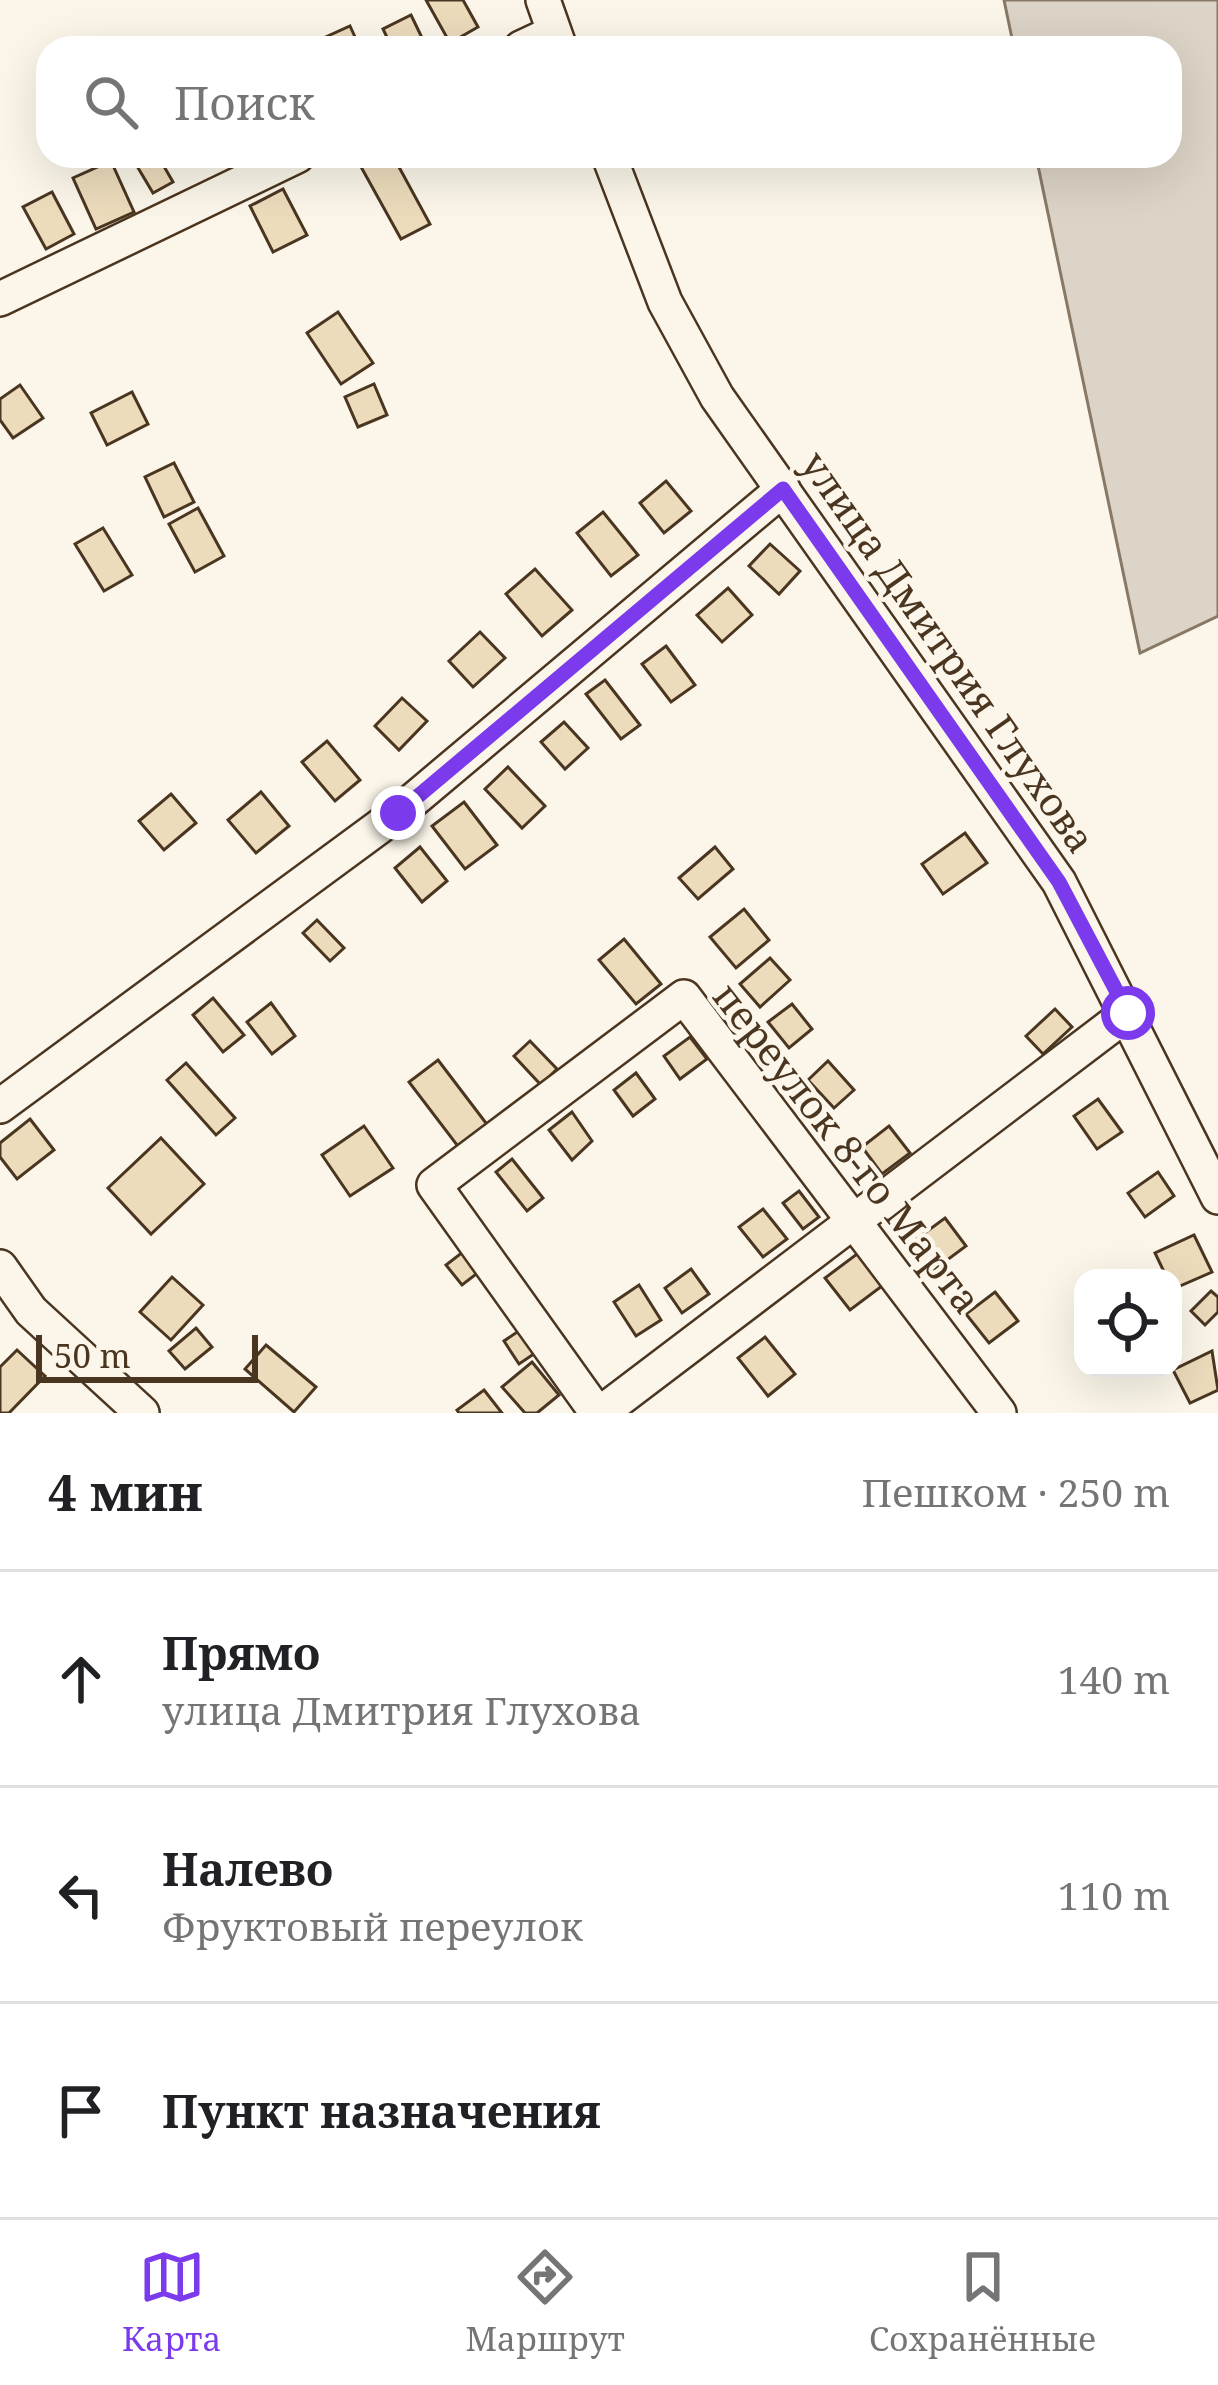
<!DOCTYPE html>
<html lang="ru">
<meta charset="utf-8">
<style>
:root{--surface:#fff;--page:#f2f2f2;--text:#202124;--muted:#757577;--line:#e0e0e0;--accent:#7c3aed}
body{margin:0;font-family:"Noto Serif",serif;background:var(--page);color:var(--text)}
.controls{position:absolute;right:36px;bottom:36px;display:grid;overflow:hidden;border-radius:24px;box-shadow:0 12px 48px #0002}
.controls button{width:108px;height:108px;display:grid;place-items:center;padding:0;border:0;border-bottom:3px solid var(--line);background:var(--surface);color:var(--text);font:60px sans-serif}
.scale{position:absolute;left:36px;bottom:30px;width:222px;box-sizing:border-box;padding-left:12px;border:6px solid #4a3520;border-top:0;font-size:33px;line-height:42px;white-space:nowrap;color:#4a3520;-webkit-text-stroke:9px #fbf6e9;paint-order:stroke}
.stop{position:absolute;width:36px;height:36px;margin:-27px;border:9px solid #7c3aed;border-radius:50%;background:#fff}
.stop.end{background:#7c3aed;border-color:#fff;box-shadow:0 3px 12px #0008}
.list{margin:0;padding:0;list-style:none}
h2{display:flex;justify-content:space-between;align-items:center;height:156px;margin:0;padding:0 48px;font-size:51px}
h2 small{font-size:39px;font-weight:400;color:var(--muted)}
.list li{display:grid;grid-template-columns:78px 1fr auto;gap:36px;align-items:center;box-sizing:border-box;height:216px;padding:0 48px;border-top:3px solid var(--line)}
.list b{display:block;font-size:45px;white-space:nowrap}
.list p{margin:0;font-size:39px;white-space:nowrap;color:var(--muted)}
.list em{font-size:39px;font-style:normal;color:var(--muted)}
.icon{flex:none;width:66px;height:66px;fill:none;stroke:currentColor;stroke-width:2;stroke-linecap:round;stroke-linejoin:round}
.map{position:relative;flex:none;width:1218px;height:1413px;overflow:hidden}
.search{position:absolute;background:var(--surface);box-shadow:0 12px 48px #0002;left:36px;right:36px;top:36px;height:132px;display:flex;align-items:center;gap:30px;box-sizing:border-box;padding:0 42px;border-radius:36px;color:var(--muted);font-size:45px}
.sheet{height:804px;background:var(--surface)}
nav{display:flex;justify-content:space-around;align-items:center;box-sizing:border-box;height:168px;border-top:3px solid var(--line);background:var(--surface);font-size:33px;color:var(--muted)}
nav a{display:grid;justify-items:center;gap:6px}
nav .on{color:var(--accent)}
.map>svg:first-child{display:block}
</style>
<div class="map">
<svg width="1218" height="1413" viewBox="0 0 1218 1413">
<rect width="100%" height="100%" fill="#fbf6e9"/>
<polygon fill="#dcd4c6" stroke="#887966" stroke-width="3" points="1004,0 1218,0 1218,616 1140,653 1036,156 1170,156 1170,48 1014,48"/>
<g fill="#ecdcbc" stroke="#4a3520" stroke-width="3">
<polygon points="426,0 463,0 478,27 450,43"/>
<polygon points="411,15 427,48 392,48 383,29"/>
<polygon points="350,26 360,48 320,48 317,41"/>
<polygon points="131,156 158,156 173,182 153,193"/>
<polygon points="355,156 393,156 430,224 401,239"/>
<polygon points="111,161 134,212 96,229 73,178"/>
<polygon points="283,189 307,235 273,252 250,206"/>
<polygon points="52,192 74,234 46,249 23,207"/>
<polygon points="338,312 373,363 341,384 307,333"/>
<polygon points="374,384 387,415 358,427 345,397"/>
<polygon points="20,385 43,418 13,438 0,420 0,399"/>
<polygon points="132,392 148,424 107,445 91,413"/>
<polygon points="174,463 194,502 164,517 145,477"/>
<polygon points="666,481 691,511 664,533 640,503"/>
<polygon points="198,508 224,556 195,572 169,524"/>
<polygon points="603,512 638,555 611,576 577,533"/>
<polygon points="103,528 132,575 104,591 75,544"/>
<polygon points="770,544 800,571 779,594 749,566"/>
<polygon points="535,569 572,610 542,636 506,594"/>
<polygon points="728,588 752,615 722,642 697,615"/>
<polygon points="480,632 505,658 473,687 449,661"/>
<polygon points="666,646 695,685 671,702 642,664"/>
<polygon points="605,680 640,725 621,739 586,694"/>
<polygon points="402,698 427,721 399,750 375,726"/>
<polygon points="564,722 588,748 565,769 541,742"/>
<polygon points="327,741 360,780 335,801 302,762"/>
<polygon points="508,767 545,806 522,828 485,789"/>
<polygon points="261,792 289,826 256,853 228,820"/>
<polygon points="171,794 196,823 164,850 139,821"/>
<polygon points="464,802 497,845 465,869 432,826"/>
<polygon points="965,833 987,863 943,894 922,864"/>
<polygon points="420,847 447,881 422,902 395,868"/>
<polygon points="715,847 733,869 698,899 679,878"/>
<polygon points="744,909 769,940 736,968 710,937"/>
<polygon points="317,920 344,948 330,961 303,933"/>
<polygon points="624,939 661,984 636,1004 599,960"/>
<polygon points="770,958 790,980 760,1007 740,984"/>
<polygon points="213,998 244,1035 223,1052 193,1015"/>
<polygon points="271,1003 295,1036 272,1054 247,1022"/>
<polygon points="792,1004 812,1029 789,1048 768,1022"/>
<polygon points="1055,1009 1072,1027 1043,1054 1026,1036"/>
<polygon points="690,1037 707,1059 680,1079 664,1056"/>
<polygon points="530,1041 557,1069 541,1085 514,1056"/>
<polygon points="438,1060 489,1127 460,1149 409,1082"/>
<polygon points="828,1061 854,1090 834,1108 808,1080"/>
<polygon points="186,1063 235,1118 216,1135 167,1080"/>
<polygon points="636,1073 655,1099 633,1116 614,1090"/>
<polygon points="1098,1099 1122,1132 1097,1149 1074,1116"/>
<polygon points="572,1112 592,1141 572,1160 549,1130"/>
<polygon points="30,1119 54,1150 17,1179 0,1157 0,1143"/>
<polygon points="364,1126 393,1168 350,1196 322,1155"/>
<polygon points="889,1126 910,1153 882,1174 862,1147"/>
<polygon points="161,1138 204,1184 151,1234 108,1188"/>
<polygon points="512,1159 543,1198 527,1211 496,1172"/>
<polygon points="1158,1172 1174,1196 1145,1217 1128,1193"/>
<polygon points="799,1191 819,1217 803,1229 783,1203"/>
<polygon points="763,1209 787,1239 763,1257 739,1227"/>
<polygon points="945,1218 966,1246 927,1275 907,1246"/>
<polygon points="1194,1235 1212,1272 1173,1289 1173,1278 1167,1278 1155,1253"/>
<polygon points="468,1248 484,1268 462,1285 446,1265"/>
<polygon points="865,1248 890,1280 850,1310 825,1278"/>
<polygon points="691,1269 709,1294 682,1313 665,1288"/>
<polygon points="172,1277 203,1305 171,1340 140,1312"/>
<polygon points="639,1285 661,1320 636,1336 614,1302"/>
<polygon points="1211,1291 1218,1297 1218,1312 1205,1325 1191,1311"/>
<polygon points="995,1292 1018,1321 989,1343 966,1314"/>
<polygon points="529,1324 544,1347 519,1364 504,1341"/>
<polygon points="196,1328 212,1347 185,1369 169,1351"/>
<polygon points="765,1337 795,1374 768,1396 738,1358"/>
<polygon points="266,1345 316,1387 294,1412 245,1369"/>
<polygon points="17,1350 45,1376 9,1413 0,1413 0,1367"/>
<polygon points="1212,1351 1218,1390 1190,1403 1173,1370"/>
<polygon points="532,1362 559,1395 537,1413 525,1413 502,1387"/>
<polygon points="484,1390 502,1413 459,1413 457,1410"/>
</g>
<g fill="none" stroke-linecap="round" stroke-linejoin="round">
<defs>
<g id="minor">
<polyline points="543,0 560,48"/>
<polyline points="521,48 553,33"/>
<polyline points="609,156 665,302 717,397 1059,882 1218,1197"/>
<polyline points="0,299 297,156"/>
<polyline points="0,1106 398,813 783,489"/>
<polyline points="0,1267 31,1311 142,1413"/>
<polyline points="597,1413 434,1185 684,997 999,1413"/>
<polyline points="601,1413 1128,1013"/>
</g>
</defs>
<use href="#minor" stroke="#4a3520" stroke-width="38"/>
<use href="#minor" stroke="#fbf6e9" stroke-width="33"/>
</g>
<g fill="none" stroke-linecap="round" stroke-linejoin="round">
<polyline stroke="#7c3aed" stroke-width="15" points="398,813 783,489 1059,882 1128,1013"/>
</g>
<g text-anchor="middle" stroke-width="9" stroke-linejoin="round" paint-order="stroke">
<g font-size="39" fill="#4a3520" stroke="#fbf6e9">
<text transform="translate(948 652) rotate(55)" y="14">улица Дмитрия Глухова</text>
<text transform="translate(847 1148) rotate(52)" y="14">переулок 8-го Марта</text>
</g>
</g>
</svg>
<div class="controls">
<button><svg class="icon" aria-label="locate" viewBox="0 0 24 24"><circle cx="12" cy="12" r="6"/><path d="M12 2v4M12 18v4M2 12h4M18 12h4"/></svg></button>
</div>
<div class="scale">50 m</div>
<div class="stop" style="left:1128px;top:1013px"></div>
<div class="stop end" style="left:398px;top:813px"></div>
<div class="search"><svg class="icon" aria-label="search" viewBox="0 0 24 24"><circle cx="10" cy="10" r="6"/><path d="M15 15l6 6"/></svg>Поиск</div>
</div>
<section class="sheet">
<h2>4 мин<small>Пешком · 250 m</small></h2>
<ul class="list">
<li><svg class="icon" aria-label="ahead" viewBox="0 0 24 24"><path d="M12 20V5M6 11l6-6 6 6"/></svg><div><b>Прямо</b><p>улица Дмитрия Глухова</p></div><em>140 m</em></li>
<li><svg class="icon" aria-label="left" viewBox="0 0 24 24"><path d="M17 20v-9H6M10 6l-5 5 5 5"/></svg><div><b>Налево</b><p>Фруктовый переулок</p></div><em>110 m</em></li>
<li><svg class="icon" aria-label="arrive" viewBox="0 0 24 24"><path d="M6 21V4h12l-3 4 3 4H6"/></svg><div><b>Пункт назначения</b></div></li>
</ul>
</section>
<nav>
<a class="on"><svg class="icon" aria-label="map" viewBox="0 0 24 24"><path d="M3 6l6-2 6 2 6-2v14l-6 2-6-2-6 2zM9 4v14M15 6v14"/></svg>Карта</a>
<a><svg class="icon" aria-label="directions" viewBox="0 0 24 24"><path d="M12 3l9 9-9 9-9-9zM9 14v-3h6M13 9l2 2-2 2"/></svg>Маршрут</a>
<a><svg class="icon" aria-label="saved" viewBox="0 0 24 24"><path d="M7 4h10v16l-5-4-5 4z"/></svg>Сохранённые</a>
</nav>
